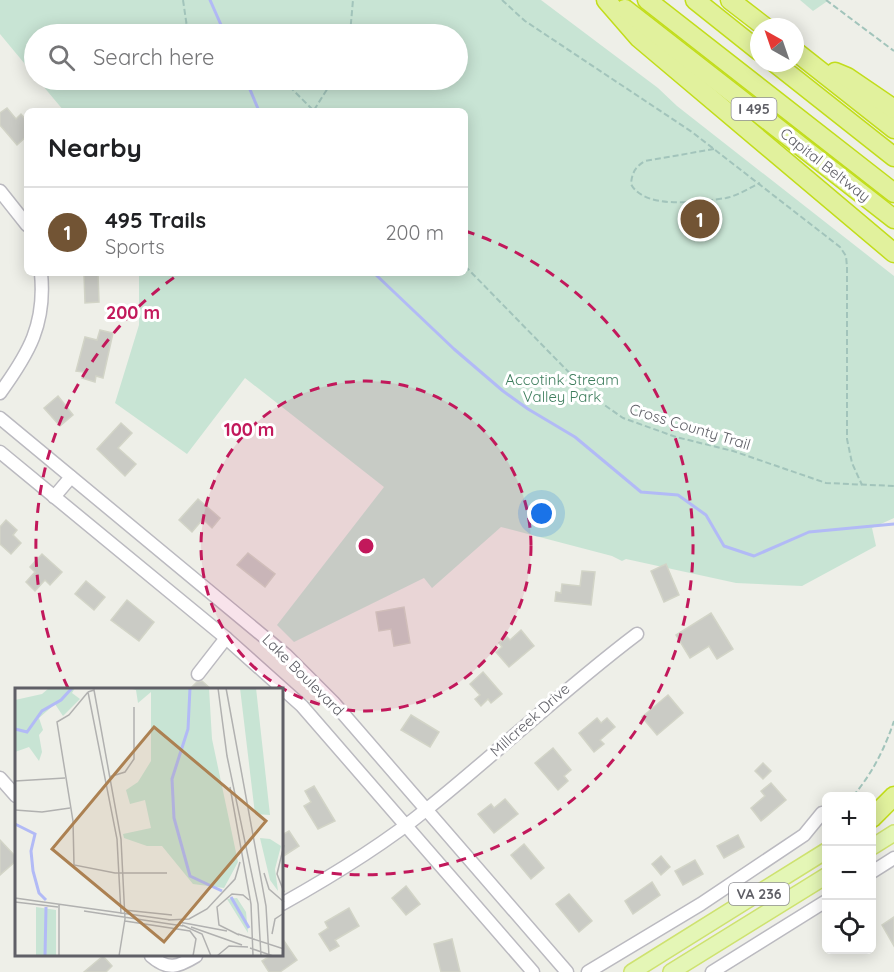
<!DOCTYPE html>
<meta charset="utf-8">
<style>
:root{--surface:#fff;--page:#f2f2f2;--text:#202124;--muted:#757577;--line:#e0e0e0;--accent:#725434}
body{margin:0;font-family:Quicksand,sans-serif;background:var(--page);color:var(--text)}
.controls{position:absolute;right:18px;bottom:18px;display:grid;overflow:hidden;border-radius:9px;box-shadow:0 3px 15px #0003}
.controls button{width:54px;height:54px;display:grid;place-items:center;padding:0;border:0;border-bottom:2px solid var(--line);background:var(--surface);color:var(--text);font:30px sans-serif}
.compass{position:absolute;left:750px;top:18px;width:54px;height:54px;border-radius:50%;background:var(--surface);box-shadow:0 3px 15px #0003;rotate:320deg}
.you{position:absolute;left:542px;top:514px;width:21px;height:21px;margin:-15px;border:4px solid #fff;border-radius:50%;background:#1a73e8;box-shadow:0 0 0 9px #1a73e833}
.badge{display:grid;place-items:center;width:39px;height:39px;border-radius:50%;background:var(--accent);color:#fff;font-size:20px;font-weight:700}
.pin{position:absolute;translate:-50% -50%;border:3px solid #fff;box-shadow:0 2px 6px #0006}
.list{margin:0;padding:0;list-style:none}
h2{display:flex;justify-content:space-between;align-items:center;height:78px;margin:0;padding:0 24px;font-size:26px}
h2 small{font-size:20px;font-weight:400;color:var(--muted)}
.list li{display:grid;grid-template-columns:39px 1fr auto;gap:18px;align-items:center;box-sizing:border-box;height:90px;padding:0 24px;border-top:2px solid var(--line)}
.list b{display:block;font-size:22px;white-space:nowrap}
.list p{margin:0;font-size:20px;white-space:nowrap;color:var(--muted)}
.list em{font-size:20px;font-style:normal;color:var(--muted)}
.icon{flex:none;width:33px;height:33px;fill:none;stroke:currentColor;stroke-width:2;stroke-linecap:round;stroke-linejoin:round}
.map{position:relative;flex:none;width:894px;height:972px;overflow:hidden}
.search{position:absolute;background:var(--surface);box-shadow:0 3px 15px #0003;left:24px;top:24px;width:444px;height:66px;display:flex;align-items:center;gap:15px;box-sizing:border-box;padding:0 21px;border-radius:33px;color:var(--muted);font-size:22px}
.panel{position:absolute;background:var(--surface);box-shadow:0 3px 15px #0003;left:24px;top:108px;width:444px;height:168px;border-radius:9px}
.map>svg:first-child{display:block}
</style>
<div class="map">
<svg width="894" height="972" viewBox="0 0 894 972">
<rect width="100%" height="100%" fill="#eeefe8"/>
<g fill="#c8e4d4">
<polygon points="0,0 541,0 658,88 677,106 894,276 894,518 872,528 876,546 802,586 736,583 626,559 622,561 612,556 501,527 432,588 424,578 294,642 277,625 384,487 245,378 187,454 115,403 139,325 139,273 465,273 465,111 64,111 38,80 458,80 458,34 34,34 34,75 0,34"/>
<polygon points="800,0 829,0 813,11"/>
</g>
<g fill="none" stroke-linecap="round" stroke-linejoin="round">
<g stroke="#b2baf6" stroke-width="3">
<polyline points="210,0 225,34"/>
<polyline points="246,80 259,111"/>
<polyline points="374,273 454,349 503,391 528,409 575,437 641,492 678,495 706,515 724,546 754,556 809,532 894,524"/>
</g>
</g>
<g fill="#cacbc5" stroke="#d2d4c7" stroke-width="1.5">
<polygon points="7,108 16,119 21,114 27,121 27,136 17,145 0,125 0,113"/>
<polygon points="98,273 99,302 85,303 84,274"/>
<polygon points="100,330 113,333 103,378 96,376 95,382 82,378 84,372 76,371 85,337 97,340"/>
<polygon points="58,396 73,415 60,426 44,408"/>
<polygon points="121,423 132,433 118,448 136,464 125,476 97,449"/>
<polygon points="198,499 220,518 212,528 203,519 192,532 179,520"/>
<polygon points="6,520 17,530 13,535 21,543 11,554 0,544 0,527"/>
<polygon points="248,553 275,574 265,587 237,565"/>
<polygon points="42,554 62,572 50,585 45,580 35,591 26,582 35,572 30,567"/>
<polygon points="666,564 679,595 664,602 651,571"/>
<polygon points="582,571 595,572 591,605 555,601 556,592 561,593 562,584 580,586"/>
<polygon points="86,581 105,597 94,610 75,594"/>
<polygon points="127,600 154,622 139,641 111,620"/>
<polygon points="404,607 410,643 394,646 391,629 379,631 376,612"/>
<polygon points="711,613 733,649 717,659 709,646 690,658 676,635"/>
<polygon points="521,630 534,646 509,667 496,652 502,647 499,643 507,637 510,640"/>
<polygon points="483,672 502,694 491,703 488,699 481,706 475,699 480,695 470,684"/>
<polygon points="202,681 212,690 189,690 197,682"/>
<polygon points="668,695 683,713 657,735 642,717"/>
<polygon points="411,715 439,732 430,747 401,730"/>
<polygon points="597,718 601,723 607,718 615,727 600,740 604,744 594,752 579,733"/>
<polygon points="553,748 571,770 564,776 568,781 558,790 535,763"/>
<polygon points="763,763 771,771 763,779 755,771"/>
<polygon points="771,783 786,800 761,821 751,808 765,796 761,791"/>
<polygon points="314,786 335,821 318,829 304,806 311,802 305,791"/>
<polygon points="505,799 518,814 494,833 478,814 491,804 494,808"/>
<polygon points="289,831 299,846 282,857 282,835"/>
<polygon points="738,835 744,847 724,858 717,846"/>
<polygon points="0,840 16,857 16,861 0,875"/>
<polygon points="524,844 544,868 531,879 511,855"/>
<polygon points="661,856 670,867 661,875 652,864"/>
<polygon points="695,860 703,874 683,885 675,871"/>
<polygon points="652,882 660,895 633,914 625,901"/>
<polygon points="406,886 420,904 406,915 392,898"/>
<polygon points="569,894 592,921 579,932 556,904"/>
<polygon points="349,908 359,926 335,940 339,946 330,951 319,934 328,928 325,922"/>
<polygon points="894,917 894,946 882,925"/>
<polygon points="282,938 297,960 280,972 269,972 262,961 270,956 282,956"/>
<polygon points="452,939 460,972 441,972 434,944"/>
<polygon points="103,956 112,966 106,972 84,972"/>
</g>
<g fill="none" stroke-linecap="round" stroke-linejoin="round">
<defs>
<g id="minor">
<polyline points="0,191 27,225"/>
<path d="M0,393c29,-40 46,-69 41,-120"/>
<polyline points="0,418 286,655 333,702 567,972"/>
<polyline points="0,452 226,638 302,706 533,972"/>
<polyline points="54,497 71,477"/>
<polyline points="198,674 226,638"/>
<polyline points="0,778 16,796"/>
<polyline points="872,872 894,858"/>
<path d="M282,904c50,-28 101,-59 145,-95 71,-57 137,-120 210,-175"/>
<path d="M151,956c17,15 27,11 45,0"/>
<polyline points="588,972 701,904 804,835 822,813"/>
<polyline points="712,972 826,901"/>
</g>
<g id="major">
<polyline points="872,847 894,833"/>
<polyline points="632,972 826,851"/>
<polyline points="671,972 826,876"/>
</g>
<g id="highway">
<polyline points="606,0 639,38 894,253"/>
<polyline points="647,0 894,193"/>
<polyline points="695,0 759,51"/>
<polyline points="730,0 765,27"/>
<polyline points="625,9 894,219"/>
<polyline points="795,51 894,129"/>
<polyline points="775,63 894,157"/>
<polyline points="835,72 847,77 894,109"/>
<polyline points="872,818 894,796"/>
</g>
</defs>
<use href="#minor" stroke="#bbbac0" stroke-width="15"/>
<use href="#major" stroke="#cee26f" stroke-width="18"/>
<use href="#highway" stroke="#c2dd1b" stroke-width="21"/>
<g stroke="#a2c4bb" stroke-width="2" stroke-dasharray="6 3" stroke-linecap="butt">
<polyline points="183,0 188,34"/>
<polyline points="502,0 525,21 692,132 840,247 846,256 847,267 847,439 852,463 862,485"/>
<polyline points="826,0 894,51"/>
<polyline points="350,34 353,0"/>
<polyline points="283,80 314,111"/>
<polyline points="314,110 333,80"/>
<path d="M714,149l-69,12c-10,6 -13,12 -14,23 13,26 69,18 95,14 11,-2 23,-10 34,-15"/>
<polyline points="465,266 593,397 623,418 676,437 733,451 826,483 894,486"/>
<path d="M853,796c19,-22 32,-48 41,-75"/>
</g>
<use href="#minor" stroke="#fff" stroke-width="12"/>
<use href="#major" stroke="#e4f6b6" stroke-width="15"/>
<use href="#highway" stroke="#e1f19d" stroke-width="18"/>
</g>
<circle cx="366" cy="546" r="165" fill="#c2185b" fill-opacity=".12"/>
<g fill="none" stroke="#c2185b" stroke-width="3" stroke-dasharray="10 8">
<circle cx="366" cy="546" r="165"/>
<path d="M68 688A330 330 0 0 1 179 274M465 231A330 330 0 0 1 283 865"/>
</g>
<g text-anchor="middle" stroke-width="6" stroke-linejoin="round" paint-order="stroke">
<g fill="#fff" stroke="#8f8f94" stroke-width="1.5">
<rect x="731.5" y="98" width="45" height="22" rx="4.5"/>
<rect x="729" y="883" width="60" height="22" rx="4.5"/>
</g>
<g font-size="14" font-weight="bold" fill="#5f5f66">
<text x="754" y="114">I 495</text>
<text x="759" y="899">VA 236</text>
</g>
<g font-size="15" fill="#5f5f66" stroke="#fff">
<text transform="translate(825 165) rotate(38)" y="5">Capital Beltway</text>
<text transform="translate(690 427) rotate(17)" y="5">Cross County Trail</text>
<text transform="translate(303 675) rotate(45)" y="5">Lake Boulevard</text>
<text transform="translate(530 720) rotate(-42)" y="5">Millcreek Drive</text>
</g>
<g font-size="15" fill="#3f7e5e" stroke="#fff">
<text x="562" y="385">Accotink Stream<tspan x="562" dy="17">Valley Park</tspan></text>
</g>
</g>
<g transform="translate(15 688)">
<rect width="268" height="268" fill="#eeefe8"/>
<path d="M34,0h26l-3,5 8,6 -17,17 -8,-12 -16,14 4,12 -4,5 3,17 -3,9 -10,-14 -14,5v-52l27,-6zM114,0h80l3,51 26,123 -14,26 -31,-4 -31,-38h-15l-23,-8 -1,-4 28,-6 -6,-28 -15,4 -4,-14 12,-8 13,-21v-69l-13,11 -2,-13zM225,0h16l14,127 -15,-1zM245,150l10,1 11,7 -6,23 3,22 -8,-11zM222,210l9,14 2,21 -21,-34zM21,219l20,3v46h-20z" fill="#c8e4d4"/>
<path fill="none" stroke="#b2baf6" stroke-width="3" d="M175,0l-2,41 -16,50 2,39 16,58 32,15M0,41l12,3 15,-21 19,-11 11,-12M0,136l20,10 -4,17 2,20 6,22 7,7M216,209l18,31M30,268l1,-49"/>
<path fill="none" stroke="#b1b1b0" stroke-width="1.5" d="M203,0l9,68 31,148 3,52M211,0l40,218 3,50M73,4l-19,23 -12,7 16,99 1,44 41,8h52M73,4l6,-2 27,149 4,80 -6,37M73,4l29,147 4,75M94,89l16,-5 9,-13v-52M0,93l50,-3M215,99l21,117 2,52M0,122l27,2 28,-4M269,157l-7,29 7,18M249,185l5,16 15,13M0,210l156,22M0,214l43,5M44,217v51M109,222l48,5M69,223l99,15M153,232l21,-1 18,-10 28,-30 5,-17M110,233l65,10 6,8 -3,17M164,234l48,9M167,237l20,9 9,22M176,239l51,18M223,246l46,15M257,246l3,-15 9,-6M224,247l-20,-10 -2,-18 15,-13 11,1 6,5M235,260l23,8M202,268l12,-10 19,1"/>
<path fill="#ac8152" fill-opacity="0.15" stroke="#ac8152" stroke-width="3" d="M139,39l112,94 -102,121 -112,-93z"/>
<rect width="268" height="268" fill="none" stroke="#5f5f66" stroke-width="3"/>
</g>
<circle cx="366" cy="546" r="9" fill="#c2185b" stroke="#fff" stroke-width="3"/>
<g font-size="18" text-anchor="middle" font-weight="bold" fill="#c2185b" stroke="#fff" stroke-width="6" stroke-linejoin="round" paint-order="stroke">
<text x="133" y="319">200 m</text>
<text x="249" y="436">100 m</text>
</g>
</svg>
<div class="controls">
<button>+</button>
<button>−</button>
<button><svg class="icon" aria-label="locate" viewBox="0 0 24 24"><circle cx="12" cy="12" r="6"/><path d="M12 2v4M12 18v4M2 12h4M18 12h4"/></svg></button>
</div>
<svg class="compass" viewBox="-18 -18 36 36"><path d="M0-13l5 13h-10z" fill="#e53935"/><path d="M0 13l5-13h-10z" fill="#757577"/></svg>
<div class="you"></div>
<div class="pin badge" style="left:700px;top:219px">1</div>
<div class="search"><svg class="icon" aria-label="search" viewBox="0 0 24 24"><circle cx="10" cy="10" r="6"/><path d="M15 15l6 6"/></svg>Search here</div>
<section class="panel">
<h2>Nearby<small></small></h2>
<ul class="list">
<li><span class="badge">1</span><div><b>495 Trails</b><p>Sports</p></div><em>200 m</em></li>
</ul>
</section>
</div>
